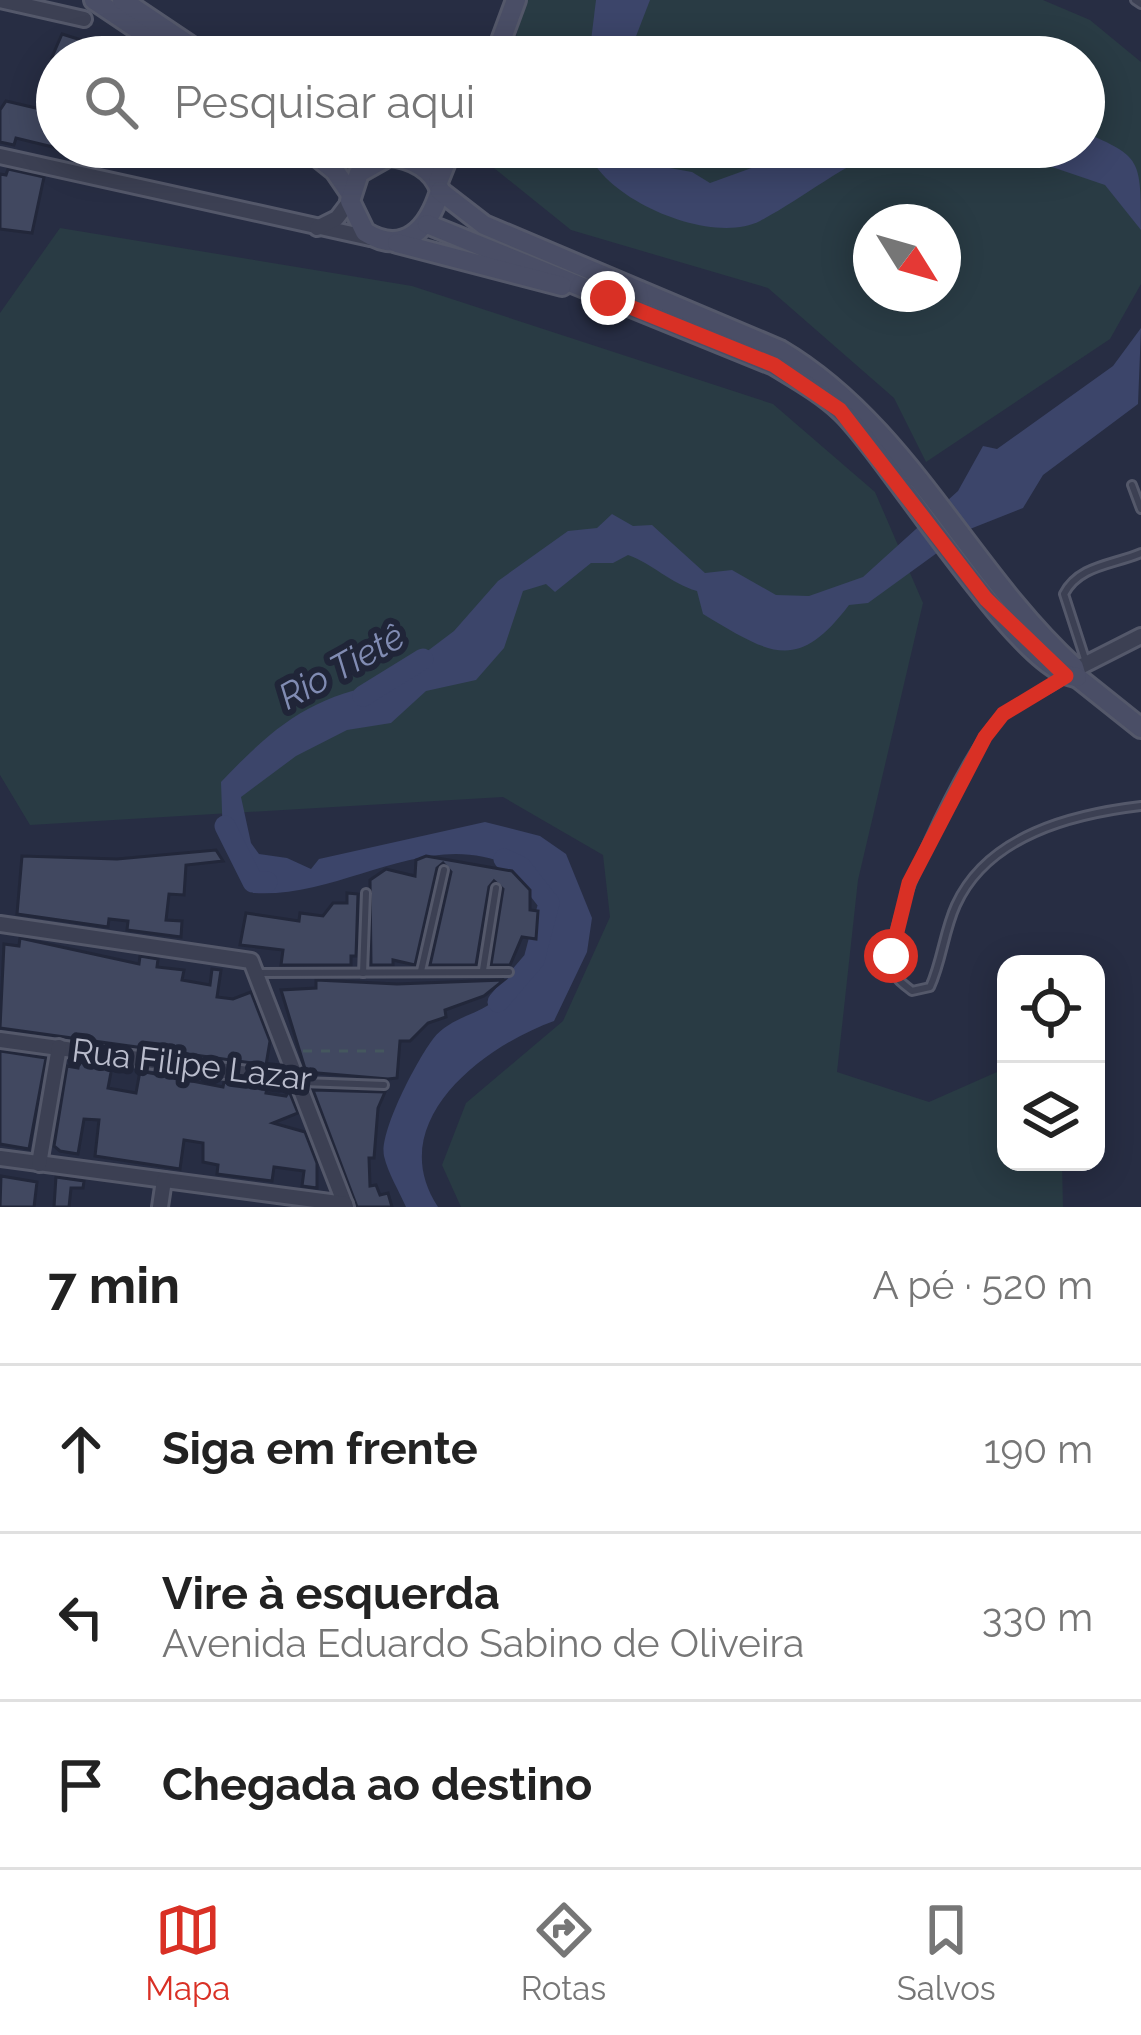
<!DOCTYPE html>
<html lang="pt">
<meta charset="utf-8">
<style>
:root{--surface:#fff;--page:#f2f2f2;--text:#222;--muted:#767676;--line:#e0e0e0;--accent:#d93025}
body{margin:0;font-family:Raleway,sans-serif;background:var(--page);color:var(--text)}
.controls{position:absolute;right:36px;bottom:36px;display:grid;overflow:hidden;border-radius:24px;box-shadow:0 6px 30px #0003}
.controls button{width:108px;height:108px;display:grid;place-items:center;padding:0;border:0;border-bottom:3px solid var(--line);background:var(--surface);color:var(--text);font:60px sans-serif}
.compass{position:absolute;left:853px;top:204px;width:108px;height:108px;border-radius:50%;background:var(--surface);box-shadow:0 6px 30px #0003;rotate:127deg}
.stop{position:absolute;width:36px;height:36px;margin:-27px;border:9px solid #d93025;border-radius:50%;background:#fff}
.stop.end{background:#d93025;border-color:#fff;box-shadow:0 3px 12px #0008}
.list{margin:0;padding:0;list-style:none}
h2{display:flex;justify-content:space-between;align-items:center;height:156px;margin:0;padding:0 48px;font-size:51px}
h2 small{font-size:39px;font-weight:400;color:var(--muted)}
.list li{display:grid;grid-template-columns:78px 1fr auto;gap:36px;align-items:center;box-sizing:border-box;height:168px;padding:0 48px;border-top:3px solid var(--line)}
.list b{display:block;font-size:45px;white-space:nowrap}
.list p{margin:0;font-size:39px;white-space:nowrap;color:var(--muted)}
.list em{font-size:39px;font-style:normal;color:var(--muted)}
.icon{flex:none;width:66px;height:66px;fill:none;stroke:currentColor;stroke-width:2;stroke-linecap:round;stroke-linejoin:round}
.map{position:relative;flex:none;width:1141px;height:1207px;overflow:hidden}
.search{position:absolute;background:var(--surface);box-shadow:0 6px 30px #0003;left:36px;right:36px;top:36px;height:132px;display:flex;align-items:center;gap:30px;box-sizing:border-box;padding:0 42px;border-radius:66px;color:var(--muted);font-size:45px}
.sheet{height:660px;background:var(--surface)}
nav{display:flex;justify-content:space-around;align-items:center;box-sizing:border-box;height:168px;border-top:3px solid var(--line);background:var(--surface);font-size:33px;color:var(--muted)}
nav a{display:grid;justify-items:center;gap:6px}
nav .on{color:var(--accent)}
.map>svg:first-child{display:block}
</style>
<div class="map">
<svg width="1141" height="1207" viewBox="0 0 1141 1207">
<rect width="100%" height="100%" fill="#272d43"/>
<g fill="#293b44" fill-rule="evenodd">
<path d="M525,0h518l47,20 51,42v222l-31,55 -184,123 -32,-64 -126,-110 -197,-58 -87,-70 4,-13h596v-90h-573zM871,222h72v72h-72z"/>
<polygon points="60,228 412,286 773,404 875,492 923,603 858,880 837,1072 929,1102 1006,1068 1006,1162 1062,1162 1063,1207 461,1207 442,1165 466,1103 563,1021 610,917 603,855 503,797 30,825 0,775 0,313"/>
</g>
<g fill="#3c456a">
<polygon points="596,0 650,0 628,57 589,57"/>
<path d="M1084,132c57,25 57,26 57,98l-36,-45 -112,-38h91z"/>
<path d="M586,147h65l13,20 28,5 18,11 100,-36h79c-47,18 -84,50 -129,74 -49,25 -159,-22 -174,-74z"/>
<path d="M1141,328l-3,76 -95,71 -20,33 -53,21 -102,74 -19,2c-52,69 -79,49 -146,9l-6,-23c-27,-8 -44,-27 -69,-36l-15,8h-22l-36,29 -9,-8 -23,7 -19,57 -28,32 -50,11 -35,32 -44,7 -51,26 -55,41 10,46 8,11 28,4 24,11 8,-10 166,-37 55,14 26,18 26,64 -5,34 -33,69c-70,25 -172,101 -116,186h-32c-7,-16 -18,-34 -22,-51 -5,-24 33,-96 49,-117 16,-21 42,-23 61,-38 48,-37 91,-100 17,-135 -85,-40 -168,33 -258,27l-17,-44 -13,-9 -2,-58c56,-59 94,-89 176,-100l8,-14 49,-37 44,-50 70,-50 29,-3 15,-14 21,12 19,-1 53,48 27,-3 44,25 33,1 54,-19 95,-86 25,-45 14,3 116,-83z"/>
</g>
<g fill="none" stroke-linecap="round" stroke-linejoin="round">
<g stroke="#3c456a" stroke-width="21">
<polyline points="363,696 423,659"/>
<polyline points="225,826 253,882 267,882"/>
<polyline points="498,1002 534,960 549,903 521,867 504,859"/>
</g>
</g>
<g fill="#414860" stroke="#22273a" stroke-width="3">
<polygon points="62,34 94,44 91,56 52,57"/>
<polygon points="6,101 57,113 57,148 16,138 14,145 0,142 0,110"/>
<polygon points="8,169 44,177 32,233 0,229 0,174 6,175"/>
<polygon points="216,850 223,861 186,865 184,895 169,894 166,920 182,921 181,937 127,930 128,921 109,919 108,927 17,914 22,856 117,859"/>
<polygon points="426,856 512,871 530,890 530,910 538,911 536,939 522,937 510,965 491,965 503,889 494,881 489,887 476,965 430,965 451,872 443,863 437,868 415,965 393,960 393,965 371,965 370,880 386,869 415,876 416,860"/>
<polygon points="347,893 358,894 356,956 351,956 351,965 281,965 283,950 240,945 246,913 299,921 300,913 323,916 333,903 347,903"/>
<polygon points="20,938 139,964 140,956 158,959 157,967 184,970 182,980 210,985 212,969 221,970 217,997 233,999 251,992 270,1041 266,1065 0,1028 4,944 19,946"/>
<polygon points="316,980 397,984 504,980 484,996 445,1010 446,1017 428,1023 410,1041 400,1041 397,1078 388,1079 306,1072 281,990 316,988"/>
<polygon points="0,1051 46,1058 29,1149 0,1144"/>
<polygon points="79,1062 112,1067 108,1088 136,1093 140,1071 223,1087 224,1082 267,1088 266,1093 286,1096 289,1091 298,1113 273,1123 305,1132 317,1163 317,1188 302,1186 304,1171 274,1167 272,1181 217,1174 218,1165 203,1162 203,1143 184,1140 180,1169 95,1156 99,1120 84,1119 78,1154 60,1151 54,1146 67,1066 78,1068"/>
<polygon points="313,1090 385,1092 378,1108 374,1158 369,1158 370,1186 376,1185 380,1195 388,1193 392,1207 357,1207"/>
<polygon points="1,1176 37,1182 34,1207 0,1207"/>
<polygon points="56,1177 84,1181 83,1188 71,1188 69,1207 54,1207"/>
</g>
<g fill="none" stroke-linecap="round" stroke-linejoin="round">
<defs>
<g id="lane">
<polyline points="1135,0 1141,4"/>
<polyline points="1132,485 1141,509"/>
<path d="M1086,662l-22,-68c15,-29 49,-29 77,-41"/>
<path d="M1064,678c-19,16 -45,21 -63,38 -32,30 -122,213 -108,254 3,10 12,15 19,21l18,-4c12,-26 14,-56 26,-82 32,-70 117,-91 185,-99"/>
<polyline points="483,970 496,888"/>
<polyline points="421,971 444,870"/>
<polyline points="260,973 509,972"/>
<polyline points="363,973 366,893"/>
<polyline points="303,1082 384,1085"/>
</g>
<g id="street">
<polyline points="0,0 84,19"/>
<polyline points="0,156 370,238"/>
<polyline points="317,228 337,218 350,201"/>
<polyline points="1070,672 1141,636"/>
<polyline points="0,924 251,961 346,1207"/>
<polyline points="0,1040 299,1081"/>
<polyline points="0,1158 345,1204"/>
<polyline points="39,1164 59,1047"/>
<polyline points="160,1207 164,1180"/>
</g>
<g id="secondary">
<polyline points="94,0 179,57"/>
<polyline points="122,0 207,57"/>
<polyline points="495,57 516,0"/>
<polyline points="305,147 335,171 350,193"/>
<polyline points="335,147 377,159"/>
<path d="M389,156c22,2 45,13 51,35 -11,36 -35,66 -75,41l-15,-31 9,-28z"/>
<polyline points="438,182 452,147"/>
<path d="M440,191l44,34 296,125c127,75 187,219 294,317l3,10 64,51"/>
<path d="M427,224l347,141c23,14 48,28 68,47 49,48 179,262 235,265"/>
<polyline points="397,243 562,286"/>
</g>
</defs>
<use href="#lane" stroke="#54586a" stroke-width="12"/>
<use href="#street" stroke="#54586a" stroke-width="20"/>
<use href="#secondary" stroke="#54586a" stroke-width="24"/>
<polyline stroke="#45575e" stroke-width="3" stroke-dasharray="9 9" stroke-linecap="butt" points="303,1051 384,1051"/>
<use href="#lane" stroke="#3c4053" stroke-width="6"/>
<use href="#street" stroke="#3c4053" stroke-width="14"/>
<use href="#secondary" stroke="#4a4e66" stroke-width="18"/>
</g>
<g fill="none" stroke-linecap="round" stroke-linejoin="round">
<polyline stroke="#d93025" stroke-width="15" points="608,298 774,365 840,410 986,599 1066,676 1003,714 985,737 909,883 891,956"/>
</g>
<g text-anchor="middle" stroke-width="12" stroke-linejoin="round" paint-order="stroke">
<g font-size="33" fill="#b9bccc" stroke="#202538">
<text transform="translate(192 1064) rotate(7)" y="12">Rua Filipe Lazar</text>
</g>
<g font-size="36" font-style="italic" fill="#818cb3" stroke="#202538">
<text transform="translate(341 666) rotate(-29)" y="13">Rio Tietê</text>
</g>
</g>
</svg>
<div class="controls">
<button><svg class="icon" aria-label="locate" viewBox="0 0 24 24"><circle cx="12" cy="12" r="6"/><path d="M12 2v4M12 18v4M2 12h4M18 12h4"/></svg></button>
<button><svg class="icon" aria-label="layers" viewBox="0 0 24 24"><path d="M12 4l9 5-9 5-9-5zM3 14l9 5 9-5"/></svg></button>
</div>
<svg class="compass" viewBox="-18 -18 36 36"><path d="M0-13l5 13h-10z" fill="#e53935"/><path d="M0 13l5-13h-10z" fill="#767676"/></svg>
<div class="stop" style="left:891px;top:956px"></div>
<div class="stop end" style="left:608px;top:298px"></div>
<div class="search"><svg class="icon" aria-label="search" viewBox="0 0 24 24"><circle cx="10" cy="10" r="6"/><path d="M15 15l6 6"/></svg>Pesquisar aqui</div>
</div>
<section class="sheet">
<h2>7 min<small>A pé · 520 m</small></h2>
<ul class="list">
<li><svg class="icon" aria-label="ahead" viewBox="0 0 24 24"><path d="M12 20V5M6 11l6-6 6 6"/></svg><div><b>Siga em frente</b></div><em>190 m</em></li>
<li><svg class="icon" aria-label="left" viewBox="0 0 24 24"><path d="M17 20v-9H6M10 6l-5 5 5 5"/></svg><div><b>Vire à esquerda</b><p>Avenida Eduardo Sabino de Oliveira</p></div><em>330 m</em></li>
<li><svg class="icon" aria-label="arrive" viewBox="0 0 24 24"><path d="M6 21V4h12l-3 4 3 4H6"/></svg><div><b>Chegada ao destino</b></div></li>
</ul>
</section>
<nav>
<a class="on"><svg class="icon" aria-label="map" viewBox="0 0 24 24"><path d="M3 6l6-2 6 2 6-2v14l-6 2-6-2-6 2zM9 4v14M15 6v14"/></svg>Mapa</a>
<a><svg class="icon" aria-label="directions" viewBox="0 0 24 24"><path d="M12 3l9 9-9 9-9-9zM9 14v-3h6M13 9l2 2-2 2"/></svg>Rotas</a>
<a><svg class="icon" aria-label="saved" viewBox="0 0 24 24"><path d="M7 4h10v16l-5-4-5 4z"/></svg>Salvos</a>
</nav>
